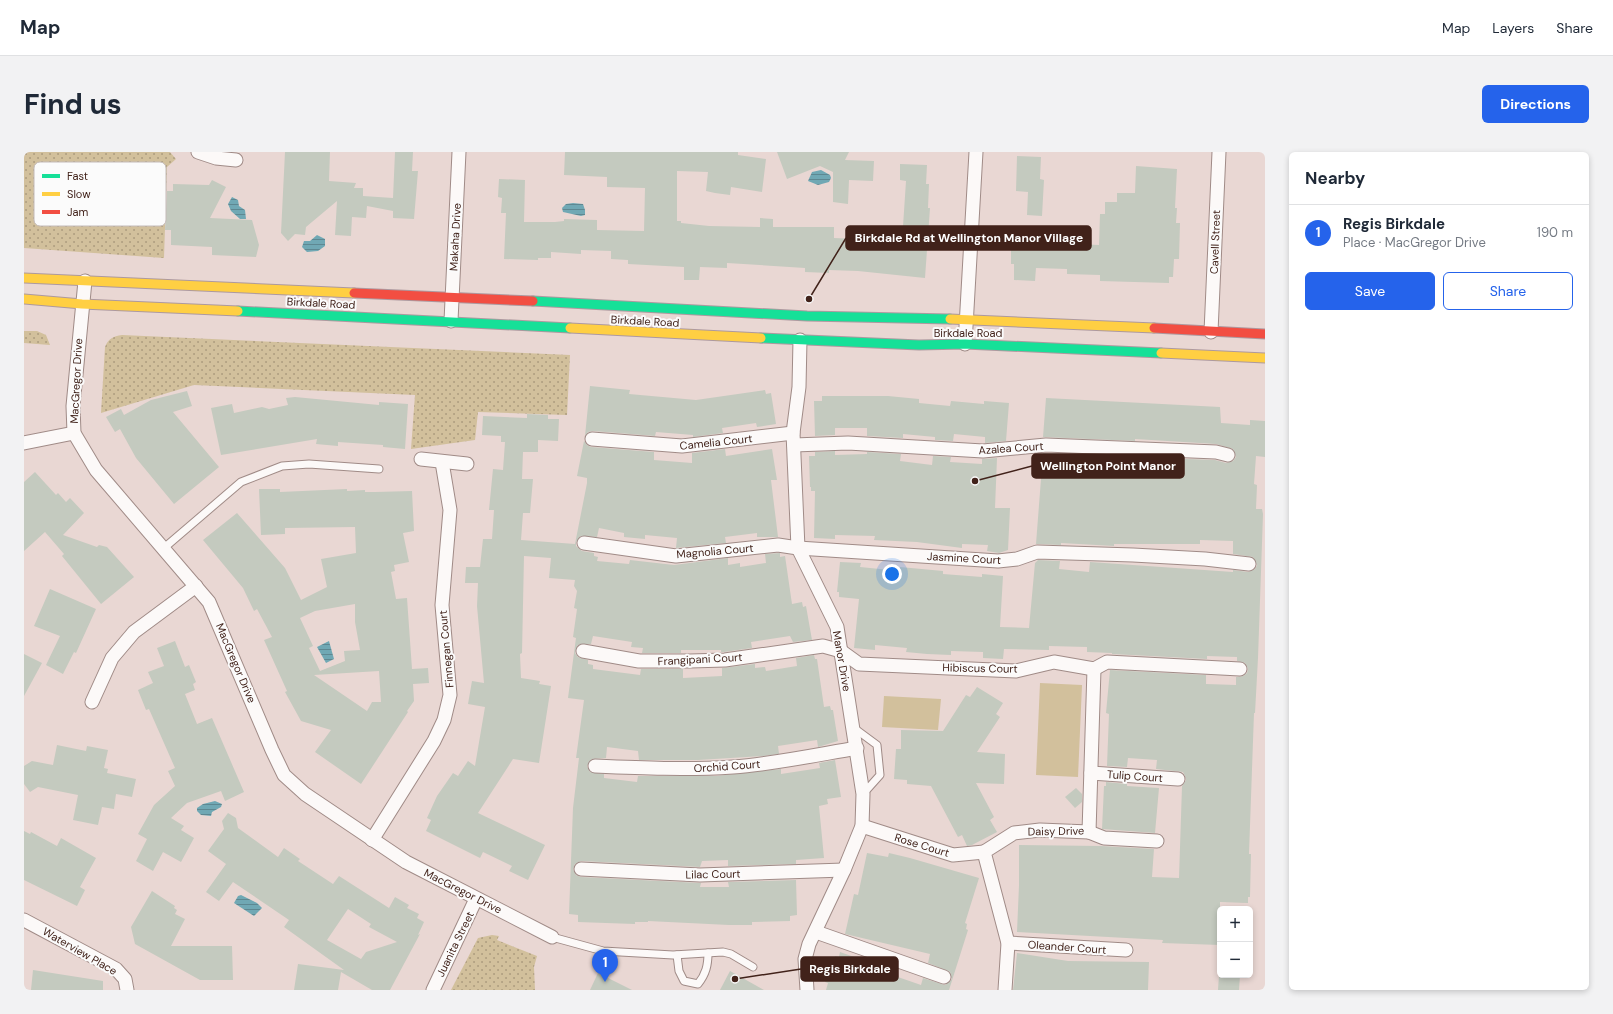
<!DOCTYPE html>
<meta charset="utf-8">
<style>
:root{--surface:#fff;--page:#f2f2f3;--text:#1f2937;--muted:#747a83;--line:#e0e1e3;--accent:#2563eb}
body{margin:0;font-family:"DM Sans",sans-serif;background:var(--page);color:var(--text)}
.controls{position:absolute;right:12px;bottom:12px;display:grid;overflow:hidden;border-radius:6px;box-shadow:0 2px 6px #0003}
.controls button{width:36px;height:36px;display:grid;place-items:center;padding:0;border:0;border-bottom:1px solid var(--line);background:var(--surface);color:var(--text);font:20px sans-serif}
.you{position:absolute;left:868px;top:422px;width:14px;height:14px;margin:-10px;border:3px solid #fff;border-radius:50%;background:#1a73e8;box-shadow:0 0 0 6px #1a73e833}
.badge{display:grid;place-items:center;width:26px;height:26px;border-radius:50%;background:var(--accent);color:#fff;font-size:13px;font-weight:700}
.pin{position:absolute;translate:-50% -33px;filter:drop-shadow(0 1px 2px #0008)}
.pin::after{content:'';position:absolute;top:21px;width:14px;height:12px;background:inherit;clip-path:polygon(0 0,100% 0,50% 100%)}
.list{margin:0;padding:0;list-style:none}
h2{display:flex;justify-content:space-between;align-items:center;height:52px;margin:0;padding:0 16px;font-size:17px}
h2 small{font-size:13px;font-weight:400;color:var(--muted)}
.list li{display:grid;grid-template-columns:26px 1fr auto;gap:12px;align-items:center;box-sizing:border-box;height:56px;padding:0 16px;border-top:1px solid var(--line)}
.list b{display:block;font-size:15px;white-space:nowrap}
.list p{margin:0;font-size:13px;white-space:nowrap;color:var(--muted)}
.list em{font-size:13px;font-style:normal;color:var(--muted)}
.actions{display:flex;gap:8px;padding:12px 16px}
.actions a{flex:1;padding:9px 0;border:1px solid var(--accent);border-radius:6px;text-align:center;font-size:14px;color:var(--accent)}
.actions .main{background:var(--accent);color:#fff}
.map{position:relative;flex:none;width:1241px;height:838px;overflow:hidden;border-radius:6px}
header{display:flex;align-items:center;gap:24px;box-sizing:border-box;height:56px;padding:0 20px;background:var(--surface);border-bottom:1px solid var(--line)}
header strong{font-size:19px}
nav{display:flex;gap:22px;margin-inline-start:auto;font-size:14px}
.intro{display:flex;align-items:center;justify-content:space-between;box-sizing:border-box;height:96px;padding:0 24px}
h1{margin:0;font-size:28px}
.button{padding:10px 18px;border-radius:6px;background:var(--accent);color:#fff;font-size:14px;font-weight:700}
main{display:flex;gap:24px;padding:0 24px}
aside{flex:1;background:var(--surface);border-radius:6px;box-shadow:0 2px 6px #0003}
.map>svg:first-child{display:block}
</style>
<header>
<strong>Map</strong>
<nav><a>Map</a><a>Layers</a><a>Share</a></nav>
</header>
<div class="intro"><h1>Find us</h1><a class="button">Directions</a></div>
<main>
<div class="map">
<svg width="1241" height="838" viewBox="0 0 1241 838">
<defs>
<pattern id="park-dots" width="8" height="8" patternUnits="userSpaceOnUse"><rect width="8" height="8" fill="#d2c09c"/><path d="M2 2h.1M6 6h.1" fill="none" stroke="#ac9c7e" stroke-width="1.8" stroke-linecap="round"/></pattern>
<pattern id="water-rules" width="6" height="5" patternUnits="userSpaceOnUse"><rect width="6" height="5" fill="#70a8b4"/><path d="M0 2.5h6" fill="none" stroke="#5e8892"/></pattern>
</defs>
<rect width="100%" height="100%" fill="#e9d7d3"/>
<g fill="#d2c09c">
<polygon points="1016,531 1058,533 1054,625 1012,623"/>
<polygon points="860,544 917,547 914,578 858,575"/>
</g>
<g fill="url(#park-dots)">
<polygon points="0,0 146,0 152,7 143,15 140,106 0,96"/>
<polygon points="0,179 13,179 22,183 26,193 0,191"/>
<path d="M98,183l448,20 -3,60 -89,-3 -3,28 -64,9 4,-54 -221,-10 -93,28 4,-66c3,-8 8,-11 17,-12z"/>
<polygon points="468,783 475,784 473,788 513,804 510,815 511,838 427,838 454,786"/>
</g>
<g fill="url(#water-rules)">
<polygon points="797,18 806,23 807,26 805,30 794,33 784,29 788,20"/>
<polygon points="208,45 214,48 215,54 221,58 222,67 216,67 207,59 204,52"/>
<polygon points="549,51 559,52 561,58 561,63 557,64 539,60 538,56 542,52"/>
<polygon points="293,83 301,87 301,94 294,99 283,100 278,95 280,89 286,89"/>
<polygon points="305,489 310,507 302,511 293,495"/>
<polygon points="191,649 198,652 197,655 188,660 187,664 177,663 173,659 173,656 179,652"/>
<polygon points="217,743 233,751 238,756 230,764 210,751 214,744"/>
</g>
<g fill="#c4cabf" fill-rule="evenodd">
<polygon points="261,0 306,0 305,29 332,31 330,36 339,36 339,44 369,46 371,0 389,0 388,19 394,19 390,67 369,66 369,59 343,54 342,66 328,65 327,84 311,83 313,49 282,75 281,83 271,82 264,89 257,81"/>
<polygon points="541,0 714,0 714,3 742,7 738,40 707,35 706,43 691,41 682,39 684,20 653,19 653,69 657,69 657,71 685,74 736,75 736,66 749,67 749,75 810,75 810,86 878,89 882,29 876,28 876,12 903,13 902,32 905,32 904,56 906,56 901,126 834,119 805,118 805,121 781,120 781,116 703,111 703,116 676,115 675,128 660,128 660,115 604,112 604,108 587,107 587,99 557,98 557,102 527,100 527,106 514,106 514,108 480,107 482,61 477,61 478,46 474,45 475,27 501,28 500,70 531,70 540,69 540,67 573,68 573,78 620,79 621,36 583,35 583,25 540,23"/>
<polygon points="753,0 825,0 821,8 850,9 849,29 825,28 824,52 809,50 809,20 796,14 763,27"/>
<polygon points="993,4 1017,5 1016,27 1020,28 1018,64 1003,63 1004,40 992,39"/>
<polygon points="1112,14 1153,17 1151,56 1153,56 1152,71 1156,71 1155,107 1150,107 1149,125 1145,125 1145,131 1076,129 1076,123 1043,122 1043,117 1012,116 1011,129 990,128 990,112 987,112 987,96 994,96 995,74 1010,75 1009,90 1075,93 1076,62 1081,62 1081,50 1093,50 1093,41 1111,41"/>
<polygon points="188,28 202,35 186,66 228,68 235,93 232,105 188,103 188,95 147,93 147,78 141,78 143,39 149,39 149,32 185,33"/>
<polygon points="566,234 606,238 605,242 672,248 741,238 742,242 747,241 752,272 733,275 732,271 698,276 699,281 669,285 669,283 632,280 631,284 569,279 564,280 561,284"/>
<polygon points="163,239 168,254 149,260 195,315 150,352 112,306 96,277 91,280 82,265 97,257 100,263 127,248"/>
<polygon points="798,244 864,244 895,247 895,251 926,254 927,249 960,252 960,249 985,251 982,289 961,291 961,285 930,282 929,289 911,288 911,285 879,282 879,286 843,284 843,276 811,276 811,283 791,284 790,249 798,249"/>
<polygon points="271,245 355,253 355,250 384,252 381,297 359,295 359,293 314,290 314,294 292,292 293,287 197,303 187,256 208,252 210,261 238,255 245,257 264,253 262,246"/>
<polygon points="1022,246 1196,255 1197,271 1226,273 1226,268 1241,269 1241,305 1232,304 1230,332 1233,333 1232,357 1238,357 1239,362 1234,506 1231,561 1230,561 1225,702 1227,702 1226,745 1224,745 1224,751 1196,750 1196,793 1138,791 1139,788 993,780 995,733 995,693 1077,694 1130,697 1128,725 1155,726 1158,634 1162,628 1161,624 1159,620 1132,617 1133,608 1104,606 1103,615 1083,614 1085,562 1082,561 1086,518 1182,523 1182,532 1212,533 1212,525 1219,524 1223,521 1224,517 1221,511 1213,509 1213,505 1183,504 1183,507 1088,502 1088,501 1063,500 1063,495 1025,494 1025,498 980,497 979,507 959,506 959,500 927,499 927,503 903,502 882,500 883,496 851,493 851,498 830,496 835,447 815,445 815,440 813,440 816,410 837,411 836,415 876,419 876,415 919,419 919,422 958,425 958,422 979,424 976,475 1005,476 1011,411 1014,408 1036,409 1035,417 1065,420 1066,410 1209,420 1209,418 1224,420 1231,417 1233,413 1229,405 1209,402 1209,389 1176,388 1176,392 1090,392 1090,394 1037,391 1037,393 1012,392 1019,301 1110,305 1110,313 1136,315 1136,306 1191,308 1202,311 1209,309 1212,305 1209,297 1192,292 1111,287 1111,289 1019,285"/>
<polygon points="503,262 524,263 524,267 535,267 534,289 514,288 514,300 499,300 498,327 509,327 506,361 499,361 497,388 551,392 563,331 563,326 553,324 560,289 563,293 567,295 630,300 630,308 668,311 668,301 701,297 702,304 748,297 753,328 747,328 754,385 733,385 733,381 701,385 702,391 652,396 653,386 621,383 621,387 600,385 600,381 575,376 573,385 557,384 552,390 552,394 558,399 570,401 570,404 574,405 573,409 605,412 606,408 650,413 704,406 704,413 716,411 716,415 742,411 741,402 756,401 756,405 761,404 768,452 778,450 779,455 782,454 788,488 769,490 766,484 727,490 728,496 700,500 697,500 697,498 657,498 657,501 618,501 619,496 607,495 608,490 569,484 567,492 556,492 553,494 551,501 554,505 564,508 564,512 569,513 569,517 616,523 617,517 659,517 659,526 698,524 698,516 731,512 731,516 741,515 742,519 773,514 772,506 790,503 791,507 793,507 800,555 806,554 807,558 809,558 814,589 794,595 793,588 754,594 755,602 739,604 674,608 615,608 614,599 583,595 582,606 568,607 563,614 566,620 580,622 580,626 613,630 614,624 692,624 757,617 757,622 796,616 795,611 811,608 817,645 803,647 804,652 795,654 800,706 772,708 772,712 704,714 704,708 678,709 676,715 557,709 551,712 549,717 552,723 557,725 677,731 676,735 705,735 704,730 772,728 773,763 766,764 766,769 728,770 728,773 705,773 624,769 624,770 611,770 611,772 582,771 554,770 554,763 545,762 549,656 555,606 552,606 560,548 544,546 552,486 549,485 553,457 550,456 553,439 550,434 551,428 525,426 527,406 500,404 498,501 496,502 497,526 516,529 515,532 527,534 515,611 489,607 454,661 521,693 504,728 485,719 488,714 459,700 456,706 402,679 407,668 403,666 413,644 429,621 434,624 444,609 451,614 461,555 444,552 448,529 460,531 453,454 454,431 441,431 442,415 456,415 459,387 468,387 470,358 465,358 469,317 479,318 481,290 477,290 477,284 458,283 459,264 503,266"/>
<polygon points="811,299 811,303 843,302 843,300 877,302 876,309 908,313 909,304 927,305 926,310 958,312 958,307 973,306 971,356 986,356 984,398 975,401 963,399 964,393 938,392 938,396 893,390 850,388 851,384 811,383 811,387 790,386 791,339 787,339 787,335 786,335 785,304 791,304 791,300"/>
<polygon points="11,320 32,343 34,341 42,350 46,346 60,361 39,383 73,395 75,393 83,395 110,425 77,452 38,404 40,402 21,380 0,399 0,330"/>
<path d="M235,337h21v3l67,-3v2l18,-1v2h10l37,-1 2,40 -11,2 6,29 -15,3 1,6 -4,1 5,27 11,-1 5,71 16,-1 1,15 -16,1 1,17 -7,10 1,1 -47,72 -46,-32 16,-22 -30,-9 -16,-29 2,-1 -23,-51 8,-3 -15,-28 -3,2 -11,-23 -40,-48 34,-27 48,55 16,32 26,-13 -6,-28 35,-6 -1,-26 -70,1v6l-24,1zM331,452v18l5,28 -16,1 1,10 -25,10 -11,-23 4,-2 -13,-28 15,-7zM355,519l2,31h-9l-5,9 -53,-36z"/>
<polygon points="26,437 72,457 52,501 50,500 39,522 22,513 36,484 10,474"/>
<polygon points="151,489 161,515 165,513 172,530 169,532 171,538 161,542 173,572 188,566 220,640 201,649 197,639 163,651 147,666 160,674 157,678 170,686 157,710 139,700 129,719 112,709 123,687 114,682 130,653 151,634 144,619 151,616 125,557 122,558 114,538 129,531 124,520 140,514 133,496"/>
<polygon points="0,502 18,511 0,544"/>
<polygon points="953,535 979,551 972,562 976,565 953,600 981,602 980,632 952,631 970,665 966,668 973,680 948,693 943,694 938,683 934,685 907,634 883,632 883,628 870,627 872,597 877,597 877,578 919,579 942,543 946,545"/>
<polygon points="33,593 62,599 63,594 84,598 80,616 84,617 83,621 112,627 108,645 92,642 90,657 78,655 74,673 49,668 54,643 14,635 6,640 0,632 0,614 8,609 29,613"/>
<polygon points="1082,630 1103,632 1103,634 1135,636 1131,681 1078,677 1080,634 1082,634"/>
<polygon points="1052,636 1058,642 1058,650 1051,656 1041,645"/>
<path d="M204,661l8,5 2,10 40,29 6,-9 16,11 -2,2 35,23 6,-8 50,32 6,-11 14,8 -2,3 12,6 -2,4 7,4 -6,13 2,-1 -30,56h-18l-31,-18 -3,18h-44l4,-26 46,6 -60,-43 5,-7 -56,-38 -14,19 -13,-9 20,-28 -18,-13 16,-22 -2,-8zM324,757l23,15 -2,3 28,15 -31,10 -5,7 -34,-19z"/>
<polygon points="0,679 6,682 7,680 33,694 37,686 72,706 56,735 61,738 53,754 0,728"/>
<polygon points="843,701 864,705 865,701 886,706 955,726 941,771 943,772 942,777 944,778 925,838 802,838 804,831 801,830 811,804 815,805 816,800 873,820 871,824 897,833 899,826 921,833 928,827 926,820 904,811 906,802 821,782 830,742 834,743"/>
<polygon points="128,739 151,754 150,756 153,758 151,762 161,767 147,794 208,794 209,828 176,828 111,792 107,775"/>
<polygon points="993,801 1044,809 1125,810 1124,838 989,838"/>
<polygon points="9,818 79,829 79,838 7,838"/>
<polygon points="706,819 740,838 696,838"/>
<polygon points="574,821 608,838 566,838"/>
<polygon points="1195,823 1216,823 1215,838 1194,838"/>
</g>
<g fill="none" stroke-linecap="round" stroke-linejoin="round">
<defs>
<g id="lane">
<polyline points="140,396 217,330 258,314 285,312 355,317"/>
<polyline points="830,576 853,593 856,623 839,642"/>
<polyline points="528,785 579,799 649,803 699,800 707,802 729,815"/>
<path d="M653,803l2,16 5,10 14,3c8,-10 10,-19 10,-31"/>
</g>
<g id="street">
<polyline points="174,0 192,6 212,8"/>
<polyline points="61,129 49,254 50,281 72,318 185,450 248,598 260,623 281,642 382,710 528,785"/>
<polyline points="427,169 435,0"/>
<polyline points="1187,180 1195,0"/>
<polyline points="776,188 775,235 769,281 774,396 813,475 839,642 838,674 820,718 785,792 781,807 783,838"/>
<polyline points="941,192 952,0"/>
<polyline points="568,287 658,294 769,281"/>
<polyline points="0,291 50,281"/>
<polyline points="770,293 824,291 959,299 1022,293 1192,300 1204,303"/>
<polyline points="397,307 443,312"/>
<polyline points="560,391 652,404 754,393 774,396 974,409 993,407 1013,400 1109,403 1181,407 1225,412"/>
<polyline points="559,499 615,509 666,509 701,508 799,494 817,499 835,512 992,519 1030,510 1070,517 1083,510 1216,517"/>
<polyline points="68,550 88,506 110,480 172,434"/>
<path d="M571,614c46,2 92,4 138,1 41,-3 83,-12 124,-19"/>
<polyline points="1067,621 1154,627"/>
<polyline points="838,674 929,703 960,700"/>
<polyline points="1065,680 1080,686 1133,689"/>
<polyline points="348,688 410,589 420,568 426,543 418,453 426,358 418,310"/>
<polyline points="557,717 676,723 820,718"/>
<polyline points="0,768 92,817 101,827 103,838"/>
<polyline points="792,780 920,825"/>
<polyline points="984,791 1102,798"/>
<polyline points="409,838 452,747"/>
<polyline points="981,838 984,791 960,700 990,681 1016,678 1065,680 1070,517"/>
</g>
<g id="fast">
<polyline points="509,149 783,164 926,167"/>
<polyline points="214,159 546,176"/>
<polyline points="737,186 895,193 941,192 1137,201"/>
</g>
<g id="slow">
<polyline points="0,126 330,141"/>
<polyline points="0,147 58,152 214,159"/>
<polyline points="926,167 1130,176"/>
<polyline points="546,176 737,186"/>
<polyline points="1137,201 1241,206"/>
</g>
<g id="jam">
<polyline points="330,141 509,149"/>
<polyline points="1130,176 1241,182"/>
</g>
</defs>
<use href="#lane" stroke="#a08b87" stroke-width="9"/>
<use href="#street" stroke="#a08b87" stroke-width="15"/>
<use href="#fast" stroke="#ad999f" stroke-width="11"/>
<use href="#slow" stroke="#ad999f" stroke-width="11"/>
<use href="#jam" stroke="#ad999f" stroke-width="11"/>
<use href="#lane" stroke="#fcf9f8" stroke-width="7"/>
<use href="#street" stroke="#fcf9f8" stroke-width="13"/>
<use href="#fast" stroke="#16e098" stroke-width="9"/>
<use href="#slow" stroke="#ffcf43" stroke-width="9"/>
<use href="#jam" stroke="#f24e42" stroke-width="9"/>
</g>
<g text-anchor="middle" stroke-width="4" stroke-linejoin="round" paint-order="stroke">
<g font-size="11" fill="#41221a" stroke="#fbfbfb">
<text transform="translate(431 85) rotate(-87)" y="4">Makaha Drive</text>
<text transform="translate(1191 90) rotate(-88)" y="4">Cavell Street</text>
<text transform="translate(297 151) rotate(3)" y="4">Birkdale Road</text>
<text transform="translate(621 169) rotate(3)" y="4">Birkdale Road</text>
<text x="944" y="185">Birkdale Road</text>
<text transform="translate(52 229) rotate(-87)" y="4">MacGregor Drive</text>
<text transform="translate(692 290) rotate(-6)" y="4">Camelia Court</text>
<text transform="translate(987 296) rotate(-4)" y="4">Azalea Court</text>
<text transform="translate(691 399) rotate(-5)" y="4">Magnolia Court</text>
<text transform="translate(940 406) rotate(3)" y="4">Jasmine Court</text>
<text transform="translate(422 497) rotate(-95)" y="4">Finnegan Court</text>
<text transform="translate(676 507) rotate(-3)" y="4">Frangipani Court</text>
<text transform="translate(818 509) rotate(80)" y="4">Manor Drive</text>
<text transform="translate(212 511) rotate(67)" y="4">MacGregor Drive</text>
<text transform="translate(956 516) rotate(1)" y="4">Hibiscus Court</text>
<text transform="translate(703 614) rotate(-4)" y="4">Orchid Court</text>
<text transform="translate(1111 624) rotate(4)" y="4">Tulip Court</text>
<text transform="translate(1032 679) rotate(-1)" y="4">Daisy Drive</text>
<text transform="translate(898 693) rotate(17)" y="4">Rose Court</text>
<text transform="translate(689 722) rotate(-1)" y="4">Lilac Court</text>
<text transform="translate(439 739) rotate(27)" y="4">MacGregor Drive</text>
<text transform="translate(431 792) rotate(-64)" y="4">Juanita Street</text>
<text transform="translate(1043 795) rotate(4)" y="4">Oleander Court</text>
<text transform="translate(56 799) rotate(30)" y="4">Waterview Place</text>
</g>
</g>
<rect x="10" y="10" width="132" height="64" rx="6" fill="#fbfbfb" stroke="#c3bab8" stroke-width="1"/>
<rect x="18" y="22" width="18" height="4" fill="#16e098"/>
<rect x="18" y="40" width="18" height="4" fill="#ffcf43"/>
<rect x="18" y="58" width="18" height="4" fill="#f24e42"/>
<g font-size="11" fill="#41221a">
<text x="43" y="28">Fast</text>
<text x="43" y="46">Slow</text>
<text x="43" y="64">Jam</text>
</g>
<path fill="none" stroke="#41221a" stroke-width="1.5" d="M785 147L822 86M951 329L1008 314M711 827L777 817"/>
<g fill="#41221a" stroke="#fbfbfb" stroke-width="1.5">
<circle cx="785" cy="147" r="4"/>
<circle cx="951" cy="329" r="4"/>
<circle cx="711" cy="827" r="4"/>
</g>
<g fill="#41221a" stroke="#41221a" stroke-width="1.5">
<rect x="822" y="74" width="245" height="24" rx="4"/>
<rect x="1008" y="302" width="152" height="24" rx="4"/>
<rect x="777" y="805" width="97" height="24" rx="4"/>
</g>
<g font-size="12" text-anchor="middle" font-weight="bold" fill="#fff">
<text x="945" y="90">Birkdale Rd at Wellington Manor Village</text>
<text x="1084" y="318">Wellington Point Manor</text>
<text x="826" y="821">Regis Birkdale</text>
</g>
</svg>
<div class="controls">
<button>+</button>
<button>−</button>
</div>
<div class="you"></div>
<div class="pin badge" style="left:581px;top:830px">1</div>
</div>
<aside>
<h2>Nearby<small></small></h2>
<ul class="list">
<li><span class="badge">1</span><div><b>Regis Birkdale</b><p>Place · MacGregor Drive</p></div><em>190 m</em></li>
</ul>
<div class="actions"><a class="main">Save</a><a>Share</a></div>
</aside>
</main>
